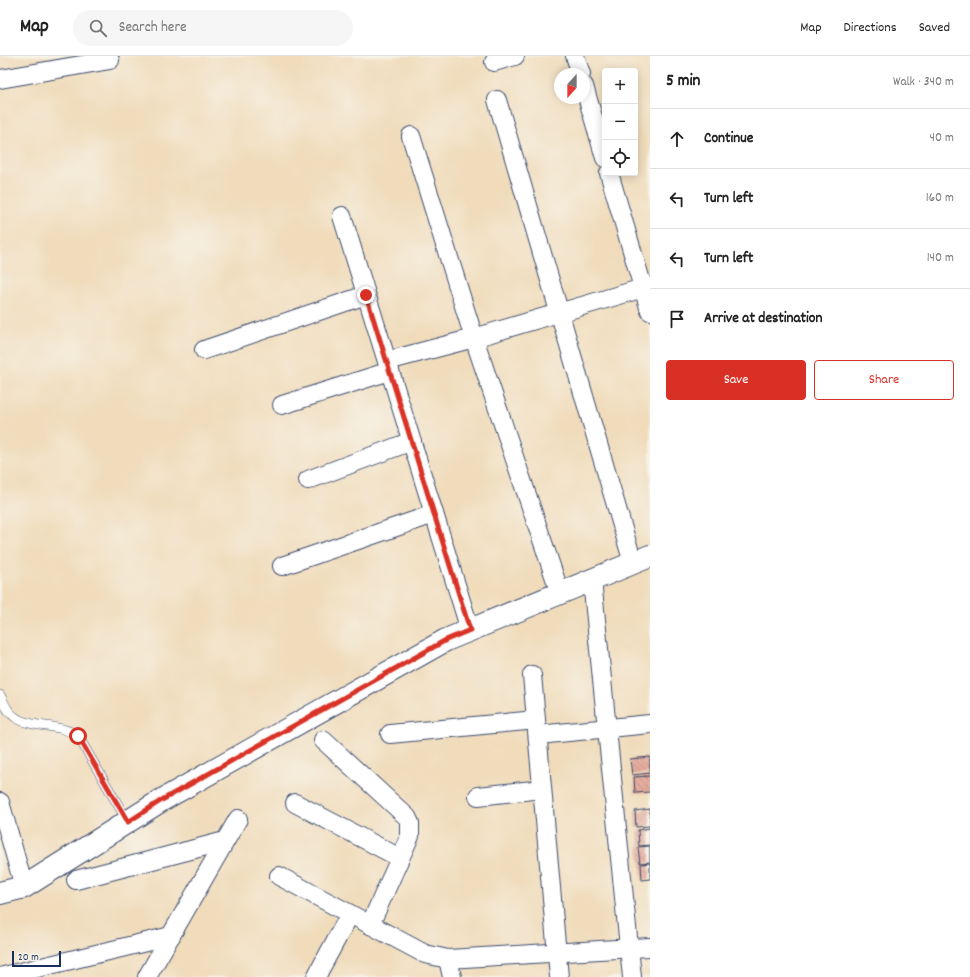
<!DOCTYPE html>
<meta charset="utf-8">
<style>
:root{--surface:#fff;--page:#f6f6f6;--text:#222;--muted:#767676;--line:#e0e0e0;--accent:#d93025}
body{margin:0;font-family:Dekko,sans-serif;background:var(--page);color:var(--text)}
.controls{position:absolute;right:12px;top:12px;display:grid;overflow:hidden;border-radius:4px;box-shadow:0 2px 10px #0003}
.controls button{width:36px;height:36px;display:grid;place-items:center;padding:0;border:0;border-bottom:1px solid var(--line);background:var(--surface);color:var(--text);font:20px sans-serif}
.compass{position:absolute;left:554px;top:12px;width:36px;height:36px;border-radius:50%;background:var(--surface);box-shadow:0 2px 10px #0003;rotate:201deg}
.scale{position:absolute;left:12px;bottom:10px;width:49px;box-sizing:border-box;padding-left:4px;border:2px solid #1b2f5e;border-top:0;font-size:11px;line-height:14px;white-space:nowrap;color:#1b2f5e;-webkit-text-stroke:3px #f7f3e8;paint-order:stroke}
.stop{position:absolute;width:12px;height:12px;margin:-9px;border:3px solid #d93025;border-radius:50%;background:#fff}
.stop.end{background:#d93025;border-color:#fff;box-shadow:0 1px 4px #0008}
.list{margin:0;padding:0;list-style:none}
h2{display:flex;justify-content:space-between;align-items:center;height:52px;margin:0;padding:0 16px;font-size:17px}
h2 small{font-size:13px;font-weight:400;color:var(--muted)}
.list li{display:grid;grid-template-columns:26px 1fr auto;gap:12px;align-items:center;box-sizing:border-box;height:60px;padding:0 16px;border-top:1px solid var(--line)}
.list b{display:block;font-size:15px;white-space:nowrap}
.list em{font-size:13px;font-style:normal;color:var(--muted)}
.actions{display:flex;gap:8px;padding:12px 16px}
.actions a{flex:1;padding:9px 0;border:1px solid var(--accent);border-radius:4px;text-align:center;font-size:14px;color:var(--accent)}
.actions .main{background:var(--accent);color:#fff}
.icon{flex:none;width:22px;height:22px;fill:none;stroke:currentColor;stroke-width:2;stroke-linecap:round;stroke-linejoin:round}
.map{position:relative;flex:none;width:650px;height:921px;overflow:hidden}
header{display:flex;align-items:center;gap:24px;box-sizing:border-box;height:56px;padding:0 20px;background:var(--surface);border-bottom:1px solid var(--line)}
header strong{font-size:19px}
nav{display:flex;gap:22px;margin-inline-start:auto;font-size:14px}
.search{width:280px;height:36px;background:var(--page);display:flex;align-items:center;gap:10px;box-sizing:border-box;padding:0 14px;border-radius:22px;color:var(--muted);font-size:15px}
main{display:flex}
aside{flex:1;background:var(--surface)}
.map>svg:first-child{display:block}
</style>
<header>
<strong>Map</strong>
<div class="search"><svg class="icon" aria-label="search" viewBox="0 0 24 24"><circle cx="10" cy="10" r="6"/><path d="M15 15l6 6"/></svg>Search here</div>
<nav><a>Map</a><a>Directions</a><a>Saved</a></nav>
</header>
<main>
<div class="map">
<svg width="650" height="921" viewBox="0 0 650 921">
<defs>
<pattern id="building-back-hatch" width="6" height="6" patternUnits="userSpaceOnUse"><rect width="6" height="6" fill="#e3a89a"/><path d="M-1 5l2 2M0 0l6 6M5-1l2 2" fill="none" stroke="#b78981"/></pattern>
</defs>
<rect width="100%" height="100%" fill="#f7f3e8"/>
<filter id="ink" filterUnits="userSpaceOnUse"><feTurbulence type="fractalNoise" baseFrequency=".025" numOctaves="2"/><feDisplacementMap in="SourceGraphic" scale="8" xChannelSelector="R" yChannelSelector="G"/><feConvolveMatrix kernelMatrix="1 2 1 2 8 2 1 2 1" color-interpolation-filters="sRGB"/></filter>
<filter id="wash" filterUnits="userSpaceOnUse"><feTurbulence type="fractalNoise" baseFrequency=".012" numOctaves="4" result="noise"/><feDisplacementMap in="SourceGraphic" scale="16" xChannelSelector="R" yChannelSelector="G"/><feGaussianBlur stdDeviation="0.9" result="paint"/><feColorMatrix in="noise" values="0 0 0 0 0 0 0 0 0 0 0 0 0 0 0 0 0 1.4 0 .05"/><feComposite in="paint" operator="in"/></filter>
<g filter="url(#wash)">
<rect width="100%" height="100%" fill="#f0dcbb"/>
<g id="blocks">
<g fill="url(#building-back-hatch)">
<polygon points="650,701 650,717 632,719 630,703"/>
<polygon points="650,720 650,736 635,737 634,721"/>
<polygon points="650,753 650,770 636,771 635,755"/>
<polygon points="650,772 650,789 639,790 638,774"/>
<polygon points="650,790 650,806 640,807 638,791"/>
<polygon points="650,807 650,823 642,824 641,808"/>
</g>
</g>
</g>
<g filter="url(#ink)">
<use href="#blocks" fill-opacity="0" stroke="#3b496c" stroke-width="1"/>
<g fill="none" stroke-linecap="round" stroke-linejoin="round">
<defs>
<path id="service" d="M0,639c3,5 5,12 9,16 14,20 49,10 69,25l50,86"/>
<g id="minor">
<polyline points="575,0 581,18"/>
<polyline points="494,6 515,0"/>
<polyline points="0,23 110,4"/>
<polyline points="584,30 605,102"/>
<polyline points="497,44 633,507"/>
<polyline points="411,80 474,282 560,537"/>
<polyline points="609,117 650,255"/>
<polyline points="342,160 470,574"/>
<polyline points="204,294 366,239"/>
<polyline points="387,305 474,282 650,230"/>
<polyline points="282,349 390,315"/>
<polyline points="308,424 412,385"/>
<polyline points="282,510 434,458"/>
<polyline points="592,524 632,921"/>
<polyline points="532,619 559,921"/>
<polyline points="390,678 536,664"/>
<polyline points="538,679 650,668"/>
<polyline points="323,684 407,761 410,767 410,780 370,869"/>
<polyline points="478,740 542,733"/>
<polyline points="0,746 24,831"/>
<polyline points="295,747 400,802"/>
<polyline points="279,820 425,898 448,903 650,891"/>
<polyline points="76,824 225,785"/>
<polyline points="448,903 452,921"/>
<polyline points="0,921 171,880"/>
<polyline points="147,921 238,763"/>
<polyline points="316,921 350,858"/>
</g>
<polyline id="tertiary" points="0,837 24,831 162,744 446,584 650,500"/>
</defs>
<use href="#service" stroke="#3b496c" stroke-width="10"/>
<use href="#minor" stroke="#3b496c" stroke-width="20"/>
<use href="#tertiary" stroke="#3b496c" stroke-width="24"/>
<use href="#service" stroke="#fff" stroke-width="9"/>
<use href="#minor" stroke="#fff" stroke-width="18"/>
<use href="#tertiary" stroke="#fff" stroke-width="22"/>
</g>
</g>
<g fill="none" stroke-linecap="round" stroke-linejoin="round" filter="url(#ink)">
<polyline stroke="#d93025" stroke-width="5" points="78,680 128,766 162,744 446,584 470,574 366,239"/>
</g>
</svg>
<div class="controls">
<button>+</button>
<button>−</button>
<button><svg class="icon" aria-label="locate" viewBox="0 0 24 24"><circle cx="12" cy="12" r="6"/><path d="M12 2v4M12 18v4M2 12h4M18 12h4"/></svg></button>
</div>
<svg class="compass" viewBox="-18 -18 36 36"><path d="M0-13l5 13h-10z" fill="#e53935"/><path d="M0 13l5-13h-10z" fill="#767676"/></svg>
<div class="scale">20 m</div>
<div class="stop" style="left:78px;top:680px"></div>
<div class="stop end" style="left:366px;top:239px"></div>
</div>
<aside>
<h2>5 min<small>Walk · 340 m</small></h2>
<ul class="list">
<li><svg class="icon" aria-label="ahead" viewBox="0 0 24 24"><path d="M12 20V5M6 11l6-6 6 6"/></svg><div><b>Continue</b></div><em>40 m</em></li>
<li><svg class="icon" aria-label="left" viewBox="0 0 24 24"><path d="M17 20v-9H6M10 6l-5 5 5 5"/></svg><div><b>Turn left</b></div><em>160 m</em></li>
<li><svg class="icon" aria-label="left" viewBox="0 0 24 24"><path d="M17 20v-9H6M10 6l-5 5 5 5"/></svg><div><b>Turn left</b></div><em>140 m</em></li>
<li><svg class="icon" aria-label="arrive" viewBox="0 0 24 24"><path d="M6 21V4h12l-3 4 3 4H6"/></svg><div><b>Arrive at destination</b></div></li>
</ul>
<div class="actions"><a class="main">Save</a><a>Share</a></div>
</aside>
</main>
